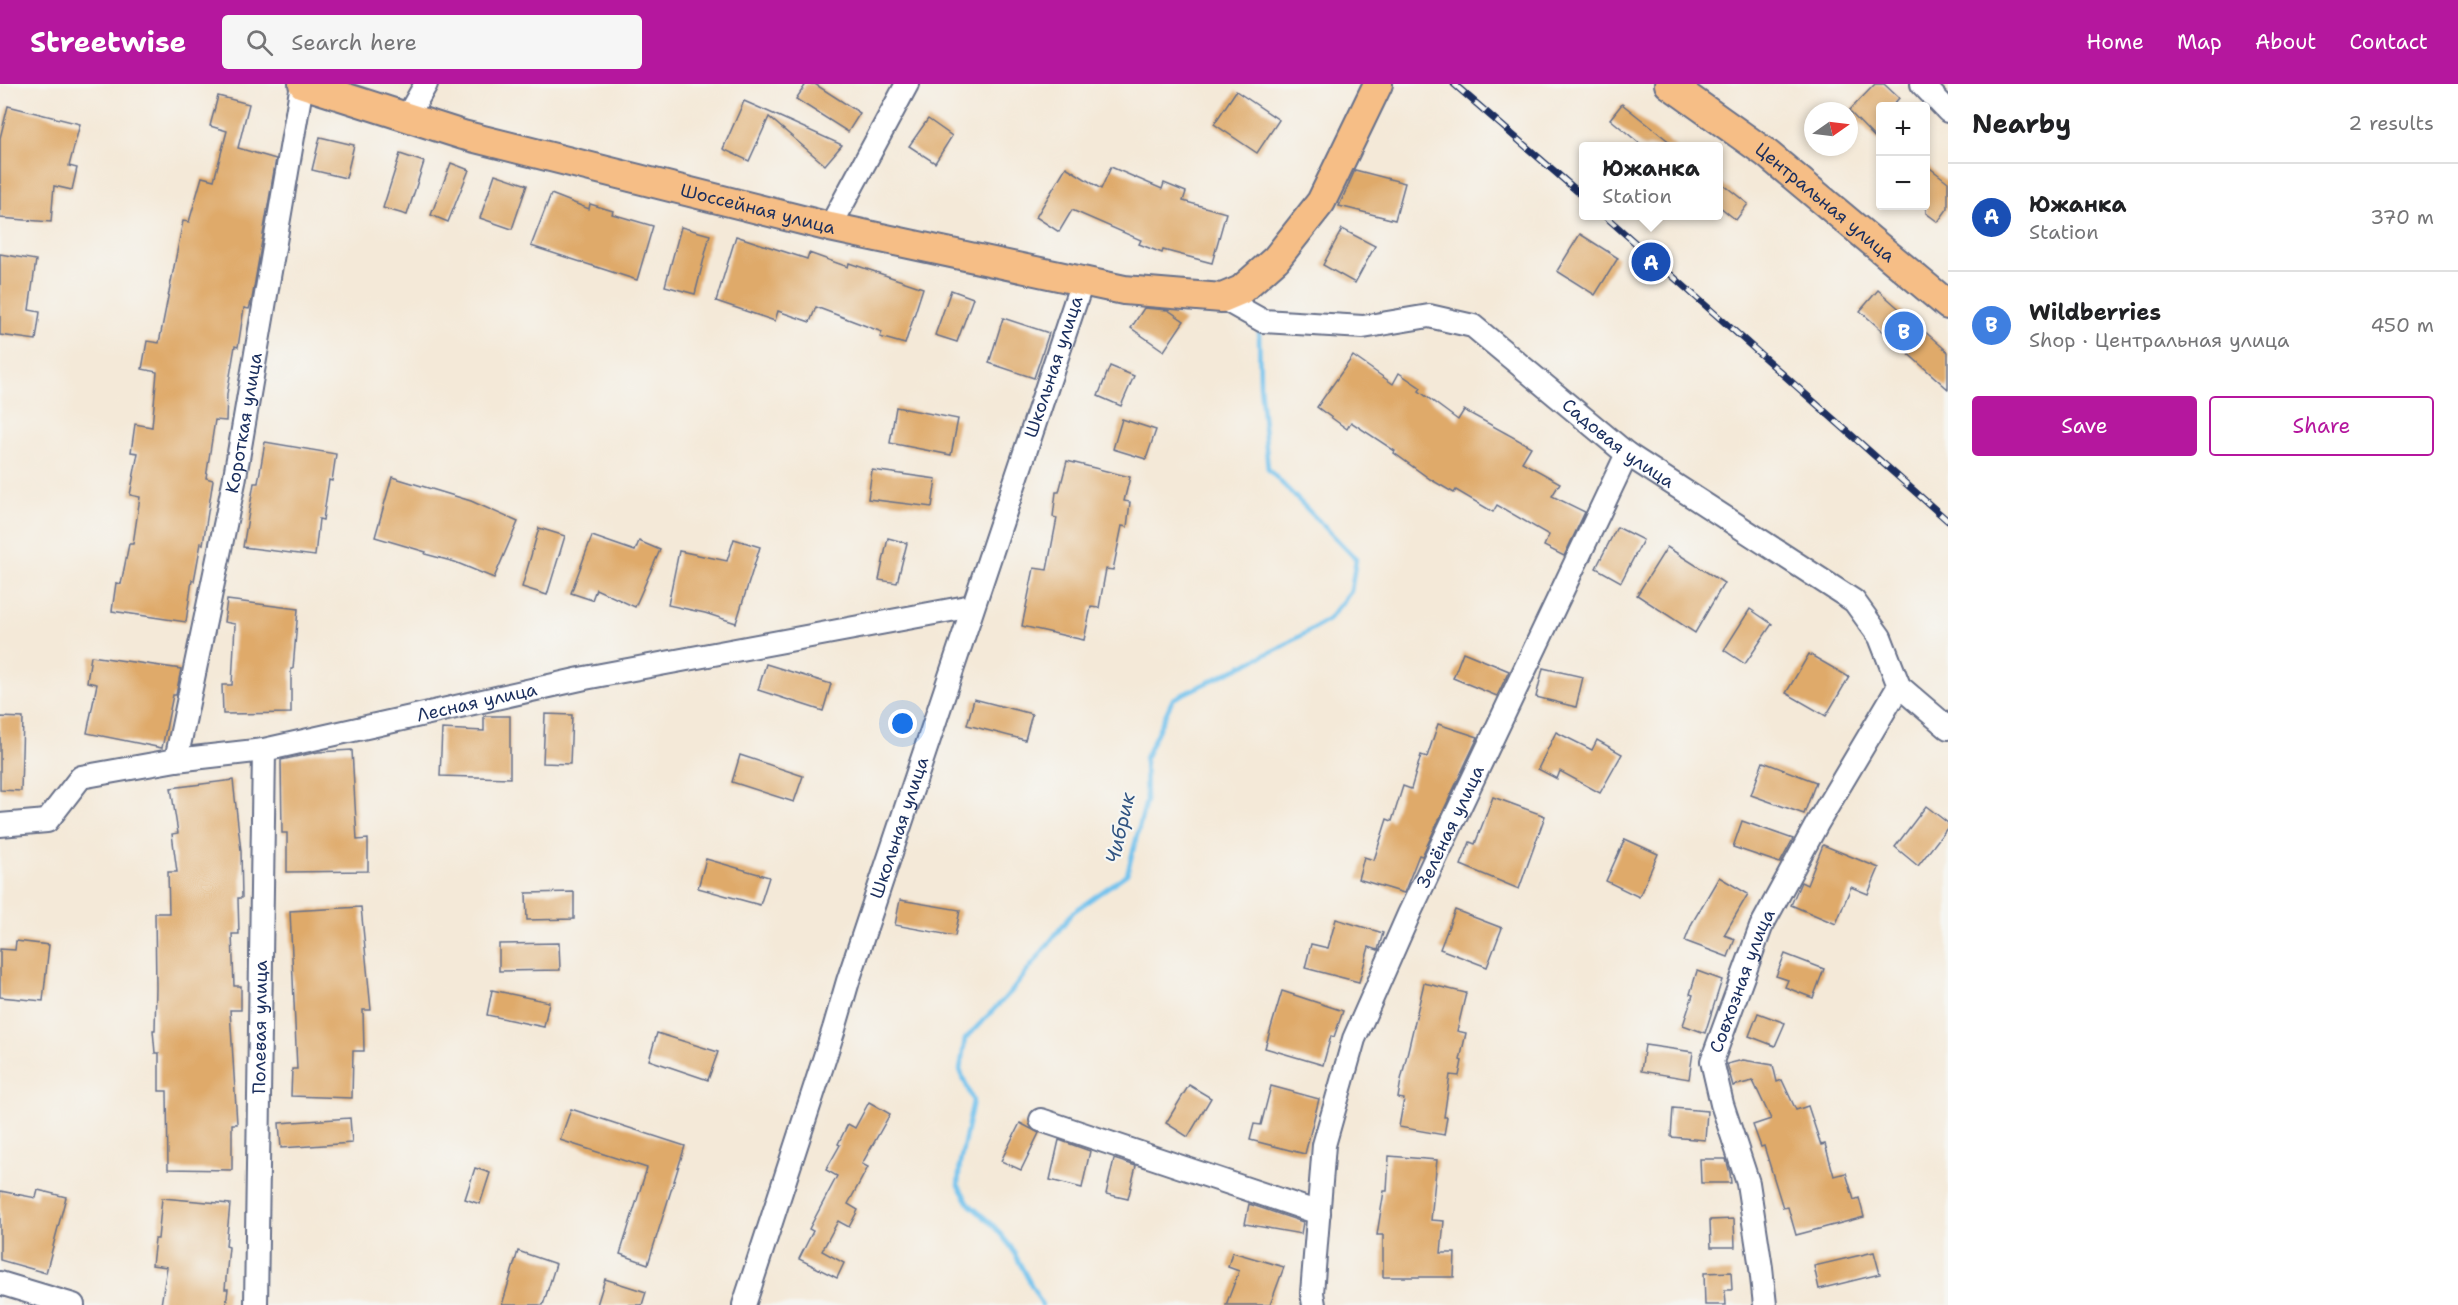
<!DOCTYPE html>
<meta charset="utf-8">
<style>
:root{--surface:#fff;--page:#f6f6f6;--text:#202124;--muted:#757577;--line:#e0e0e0;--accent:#b5179e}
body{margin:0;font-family:"Shantell Sans",sans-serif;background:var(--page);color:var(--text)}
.controls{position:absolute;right:18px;top:18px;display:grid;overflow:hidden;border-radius:6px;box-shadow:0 3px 9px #0003}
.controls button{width:54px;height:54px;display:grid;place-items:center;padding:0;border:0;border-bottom:2px solid var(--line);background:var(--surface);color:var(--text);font:30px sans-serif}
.compass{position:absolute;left:1804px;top:18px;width:54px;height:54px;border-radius:50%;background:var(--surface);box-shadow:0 3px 9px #0003;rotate:76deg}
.you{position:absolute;left:903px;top:640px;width:21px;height:21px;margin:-15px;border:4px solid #fff;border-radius:50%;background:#1a73e8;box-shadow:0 0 0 9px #1a73e833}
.badge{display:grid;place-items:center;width:39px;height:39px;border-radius:50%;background:var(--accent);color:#fff;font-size:20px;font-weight:700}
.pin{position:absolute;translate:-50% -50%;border:3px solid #fff;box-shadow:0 2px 6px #0006}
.popup{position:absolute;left:1579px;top:58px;width:144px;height:78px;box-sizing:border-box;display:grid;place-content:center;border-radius:6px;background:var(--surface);filter:drop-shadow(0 2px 4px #0005);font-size:20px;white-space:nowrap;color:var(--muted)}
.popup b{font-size:22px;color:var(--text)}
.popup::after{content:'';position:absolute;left:50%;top:100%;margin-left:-12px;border:12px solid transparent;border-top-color:var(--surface)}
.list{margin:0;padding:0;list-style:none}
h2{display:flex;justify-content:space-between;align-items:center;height:78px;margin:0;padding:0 24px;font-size:26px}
h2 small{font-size:20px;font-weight:400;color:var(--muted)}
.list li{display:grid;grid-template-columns:39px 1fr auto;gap:18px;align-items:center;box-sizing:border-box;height:108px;padding:0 24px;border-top:2px solid var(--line)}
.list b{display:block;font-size:22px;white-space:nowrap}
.list p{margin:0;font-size:20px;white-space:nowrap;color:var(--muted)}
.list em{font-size:20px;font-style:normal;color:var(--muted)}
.actions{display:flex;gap:12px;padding:18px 24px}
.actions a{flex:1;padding:14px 0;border:2px solid var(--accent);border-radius:6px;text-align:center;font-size:21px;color:var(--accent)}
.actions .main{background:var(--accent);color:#fff}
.icon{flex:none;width:33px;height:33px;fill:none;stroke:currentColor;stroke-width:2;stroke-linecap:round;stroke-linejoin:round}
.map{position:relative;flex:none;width:1948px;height:1221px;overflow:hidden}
header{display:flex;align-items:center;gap:36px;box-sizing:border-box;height:84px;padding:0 30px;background:var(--accent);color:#fff}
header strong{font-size:28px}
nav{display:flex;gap:33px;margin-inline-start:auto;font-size:21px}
.search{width:420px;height:54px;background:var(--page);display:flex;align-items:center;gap:15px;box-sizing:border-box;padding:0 21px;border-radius:6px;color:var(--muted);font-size:22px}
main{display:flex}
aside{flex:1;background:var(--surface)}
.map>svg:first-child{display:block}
</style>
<header>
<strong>Streetwise</strong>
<div class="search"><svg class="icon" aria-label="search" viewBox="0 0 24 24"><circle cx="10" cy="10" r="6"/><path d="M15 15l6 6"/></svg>Search here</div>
<nav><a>Home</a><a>Map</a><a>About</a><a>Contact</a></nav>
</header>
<main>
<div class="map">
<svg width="1948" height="1221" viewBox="0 0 1948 1221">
<rect width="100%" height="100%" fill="#f6f6f2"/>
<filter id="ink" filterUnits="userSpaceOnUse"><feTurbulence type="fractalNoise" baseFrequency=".0167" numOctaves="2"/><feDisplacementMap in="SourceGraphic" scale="12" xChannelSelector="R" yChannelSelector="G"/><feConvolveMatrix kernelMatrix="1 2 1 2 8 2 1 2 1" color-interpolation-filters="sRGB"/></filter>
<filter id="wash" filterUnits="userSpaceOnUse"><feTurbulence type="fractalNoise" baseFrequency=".008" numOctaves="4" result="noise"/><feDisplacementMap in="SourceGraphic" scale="24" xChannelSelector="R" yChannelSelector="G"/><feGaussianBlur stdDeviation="1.35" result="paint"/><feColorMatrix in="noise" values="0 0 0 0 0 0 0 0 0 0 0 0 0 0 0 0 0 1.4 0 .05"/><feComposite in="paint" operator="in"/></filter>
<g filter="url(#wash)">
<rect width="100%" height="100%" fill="#f4e9d8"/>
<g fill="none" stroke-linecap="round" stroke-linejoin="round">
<polyline stroke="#72c2ed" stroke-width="4.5" points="1042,1221 1011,1163 993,1141 970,1121 958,1101 960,1079 973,1017 960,986 965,955 1011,908 1073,828 1127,790 1146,717 1145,674 1173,615 1281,563 1328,536 1351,507 1356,475 1268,385 1260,300 1259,249"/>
</g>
<g id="blocks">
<g fill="#dfaa6a">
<polygon points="806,0 815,0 860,29 848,48 796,15"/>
<polygon points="1875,0 1884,0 1899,14 1892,22 1881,22 1881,60 1849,27"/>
<polygon points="1236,7 1279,36 1257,69 1214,40"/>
<polygon points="218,12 249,20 238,64 276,75 252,215 249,225 244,224 238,263 235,262 227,310 226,337 215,336 206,394 213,396 203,460 201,459 194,497 192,496 186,538 112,527 116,499 121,500 129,460 133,460 140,413 130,411 138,369 131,368 135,340 152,343 157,288 142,285 147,257 159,259 183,137 189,138 202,93 214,96 227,47 210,42"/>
<polygon points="744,17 769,28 842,61 825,81 769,33 749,77 723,65"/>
<polygon points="1622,20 1676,63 1644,63 1610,35"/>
<polygon points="8,22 80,40 69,82 77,84 72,106 54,102 51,138 0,134 0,54"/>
<polygon points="928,35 952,52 935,79 909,62"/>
<polygon points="320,53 354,61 346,94 312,86"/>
<polygon points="400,70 424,78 407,131 383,124"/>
<polygon points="451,79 469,86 448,138 431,131"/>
<polygon points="1926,81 1948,98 1948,124 1938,138 1926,129"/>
<polygon points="1066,83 1101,105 1111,83 1162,105 1164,99 1186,108 1183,117 1226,129 1212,179 1163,166 1162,169 1139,160 1141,156 1072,126 1059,148 1036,133"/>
<polygon points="1355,86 1405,99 1395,136 1339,122"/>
<polygon points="495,90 527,101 512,145 480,134"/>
<polygon points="1719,97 1748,120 1736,136 1719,122"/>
<polygon points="551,110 589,125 590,120 613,127 612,130 653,142 637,196 531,162"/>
<polygon points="681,143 710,151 695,210 665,202"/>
<polygon points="1342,145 1375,162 1355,199 1323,181"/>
<polygon points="1580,150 1618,174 1595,211 1557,187"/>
<polygon points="736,152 807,175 809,169 848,183 849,179 923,204 905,260 880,253 882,248 816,223 810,238 778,227 775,237 716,217"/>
<polygon points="0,170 36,176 29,226 40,228 36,256 0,251"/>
<polygon points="951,206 973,214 957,258 935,251"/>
<polygon points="1878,206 1948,268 1948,305 1860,227"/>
<polygon points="1144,224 1168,226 1184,237 1164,267 1131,244"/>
<polygon points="1003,234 1049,249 1034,294 989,279"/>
<polygon points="1353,272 1393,300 1399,289 1421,304 1419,307 1458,336 1464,326 1531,363 1522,378 1560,399 1552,412 1585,428 1564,472 1544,462 1549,451 1497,421 1493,428 1456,406 1454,409 1430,395 1394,369 1395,367 1351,338 1347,345 1317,323"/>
<polygon points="1110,282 1134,292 1121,322 1098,312"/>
<polygon points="896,323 958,335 951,371 890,359"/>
<polygon points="1122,335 1156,346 1146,375 1113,365"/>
<polygon points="265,358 336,370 332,397 329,396 323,436 319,435 315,472 243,463 254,399 258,399"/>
<polygon points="1067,377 1130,393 1124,417 1130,418 1127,443 1122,442 1113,486 1106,485 1099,524 1091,523 1084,556 1022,542 1034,484 1047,486 1057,434 1053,433 1056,408 1059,408"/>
<polygon points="872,386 936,395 932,423 868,415"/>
<polygon points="392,393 471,417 518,438 494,494 455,478 425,470 426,468 375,453"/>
<polygon points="1617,443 1643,456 1621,498 1596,484"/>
<polygon points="539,444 565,452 547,511 522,503"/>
<polygon points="592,452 635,467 639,457 660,466 635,523 596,505 592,516 571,509"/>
<polygon points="888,454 907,459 897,499 879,496"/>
<polygon points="734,455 760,463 736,539 705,529 668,521 679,467 727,477"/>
<polygon points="1667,463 1724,499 1695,549 1637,511"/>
<polygon points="227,516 298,525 293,585 291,585 291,629 223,630 222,601 232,601 235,540 224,538"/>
<polygon points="1750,525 1772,540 1745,580 1724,566"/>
<polygon points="1463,568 1509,587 1497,612 1453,594"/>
<polygon points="1809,570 1849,593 1826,632 1786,609"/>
<polygon points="91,572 181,585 176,611 173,611 162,664 87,649 97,600 87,598"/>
<polygon points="766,580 831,600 823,627 758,606"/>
<polygon points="1543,584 1583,593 1576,623 1536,613"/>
<polygon points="974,615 1032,630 1025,656 967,641"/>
<polygon points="545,630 572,631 570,680 543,679"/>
<polygon points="484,632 510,632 510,694 440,692 442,645 484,647"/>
<polygon points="0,633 23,634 21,707 0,706"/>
<polygon points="1438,640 1478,653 1422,772 1419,771 1404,809 1358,795 1364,773 1374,776 1387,735 1392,737 1403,702 1411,705 1421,671 1427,673"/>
<polygon points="1556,648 1592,666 1597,656 1622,670 1600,709 1560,687 1557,695 1538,685"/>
<polygon points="352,666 357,756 368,755 368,787 287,788 287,749 282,749 281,676 318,668"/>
<polygon points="740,671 803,692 794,718 732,698"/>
<polygon points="1763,678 1816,698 1804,730 1751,711"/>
<polygon points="233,696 241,767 242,814 238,814 239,850 232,850 234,902 241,902 241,926 230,926 237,1040 232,1040 232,1086 168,1085 167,1007 159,1007 159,969 155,969 153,946 155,946 156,903 155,829 169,829 168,788 177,788 172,750 178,749 171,704"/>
<polygon points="1493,713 1545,732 1519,805 1461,781 1470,758 1475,760"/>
<polygon points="1926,722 1948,739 1948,743 1918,782 1895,763"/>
<polygon points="1742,737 1793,755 1780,779 1733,763"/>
<polygon points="1625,755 1658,770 1639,813 1606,797"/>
<polygon points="1823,761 1879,784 1868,810 1851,803 1836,840 1791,821 1801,798 1807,801"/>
<polygon points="706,775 769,793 760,821 698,804"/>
<polygon points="1719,793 1748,810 1724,851 1735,855 1728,873 1685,857 1692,839"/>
<polygon points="574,808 574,835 527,836 526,809"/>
<polygon points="900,816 960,826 955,852 895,841"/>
<polygon points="361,823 371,926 363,926 364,967 353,967 352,1014 291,1012 292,985 297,985 290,827"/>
<polygon points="1455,826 1502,844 1487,883 1440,865"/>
<polygon points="1336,835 1383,849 1378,866 1369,863 1359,898 1305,884 1311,860 1328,864"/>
<polygon points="16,857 49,861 43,917 0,913 0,865 15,866"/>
<polygon points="559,859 560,886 499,887 499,860"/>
<polygon points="1785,870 1824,885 1813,914 1785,903 1788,896 1776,892"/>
<polygon points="1697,887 1722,896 1705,949 1683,941 1693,911 1690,910"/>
<polygon points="1424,899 1466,909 1457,947 1466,949 1460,976 1462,977 1459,992 1450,991 1444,1033 1447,1033 1444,1051 1399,1043 1404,1015 1398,1014 1401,996"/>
<polygon points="492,906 549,918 544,943 487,931"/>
<polygon points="1282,907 1343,927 1334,953 1331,952 1323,981 1265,964"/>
<polygon points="1758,929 1785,939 1775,962 1749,952"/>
<polygon points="657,949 718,968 708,996 649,976"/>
<polygon points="1645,961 1693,968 1689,995 1641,987"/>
<polygon points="1743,976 1773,981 1777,998 1782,996 1796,1026 1808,1022 1821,1061 1825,1060 1834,1092 1846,1089 1854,1116 1859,1114 1864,1133 1796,1151 1788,1123 1783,1124 1764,1062 1761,1063 1753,1041 1771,1035 1753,997 1733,1002 1727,980"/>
<polygon points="1189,1001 1211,1014 1188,1053 1166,1039"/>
<polygon points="1271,1002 1319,1015 1305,1070 1250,1056 1254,1040 1261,1041"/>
<polygon points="869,1018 890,1030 862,1080 868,1083 848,1120 858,1126 849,1143 838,1137 822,1167 844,1179 837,1194 799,1175 813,1147 809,1145 837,1092 826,1086 840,1061 838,1060 848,1040 855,1044"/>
<polygon points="1673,1024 1707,1027 1705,1056 1671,1053"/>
<polygon points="571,1025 685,1062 648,1180 620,1170 647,1084 560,1056"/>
<polygon points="350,1034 352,1059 281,1064 279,1039"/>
<polygon points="1020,1039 1039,1049 1021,1086 1001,1077"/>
<polygon points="1059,1056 1090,1067 1082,1104 1050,1096"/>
<polygon points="1389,1072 1437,1076 1431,1136 1444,1137 1441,1169 1455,1169 1454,1193 1383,1193 1383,1151 1377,1151 1384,1107 1387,1107"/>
<polygon points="1114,1075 1136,1082 1128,1115 1106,1110"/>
<polygon points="1700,1075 1726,1075 1730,1089 1731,1099 1701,1099"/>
<polygon points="475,1084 490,1089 480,1120 465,1115"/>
<polygon points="38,1106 66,1113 46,1189 0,1176 0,1107 36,1114"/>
<polygon points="162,1114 230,1120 226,1162 229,1163 225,1205 228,1205 226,1221 161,1221 167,1183 152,1181 155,1155 158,1155"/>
<polygon points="1249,1120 1303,1138 1301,1150 1245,1140"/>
<polygon points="1734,1135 1735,1163 1711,1163 1710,1136"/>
<polygon points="518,1167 556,1180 543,1221 502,1221"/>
<polygon points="1232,1168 1284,1183 1270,1221 1226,1221 1239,1187 1228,1183"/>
<polygon points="1874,1168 1880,1190 1819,1205 1814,1182"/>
<polygon points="1731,1188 1732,1206 1725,1206 1726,1221 1705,1221 1704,1189"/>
<polygon points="605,1195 646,1208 642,1221 597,1221"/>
</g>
</g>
</g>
<g filter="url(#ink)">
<use href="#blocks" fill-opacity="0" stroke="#677089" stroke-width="1.5"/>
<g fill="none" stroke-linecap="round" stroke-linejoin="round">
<defs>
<g id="minor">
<polyline points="1922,0 1948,27"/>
<polyline points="407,33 426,0"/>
<polyline points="830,143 907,0"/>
<path id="s1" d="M1222,214l41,23 100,6 66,-11 44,10 154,128 227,147 26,36 19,49 49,42"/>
<path id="s2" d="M176,676l58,-278 68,-398"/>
<path id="s3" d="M0,741l47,-4 34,-44 95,-17 88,-10 321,-72 387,-72"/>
<polyline points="1041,1036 1319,1129"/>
<polyline points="0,1199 73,1221"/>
<path id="s4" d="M256,1221l8,-555"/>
<path id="s5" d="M744,1221l90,-276 14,-48 234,-699"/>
<path id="s6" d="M1314,1221l-2,-12 12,-148 30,-106 55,-125 218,-460"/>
<path id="s7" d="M1765,1221l-4,-37 -13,-85 -26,-79 -10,-43 49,-134 57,-105 81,-136"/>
</g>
<g id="major">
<path id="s8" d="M303,0l160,51 367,92 294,63 98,8 19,-8 35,-31 45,-57 57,-118"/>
<path id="s9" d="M1669,0l97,69 182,152"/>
</g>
</defs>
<use href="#minor" stroke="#677089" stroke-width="26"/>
<use href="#major" stroke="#677089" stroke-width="32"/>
<use href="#minor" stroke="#fff" stroke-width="22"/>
<use href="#major" stroke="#f6be86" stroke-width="28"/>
<defs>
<g id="rail">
<polyline points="1454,0 1584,113"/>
<polyline points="1605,132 1948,437"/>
</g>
</defs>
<use href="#rail" stroke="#1b2f5e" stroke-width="7"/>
<use href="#rail" stroke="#f6f6f2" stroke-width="4.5" stroke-dasharray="14" stroke-linecap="butt"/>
</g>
</g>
<g text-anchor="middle" stroke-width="4.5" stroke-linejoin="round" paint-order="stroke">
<g font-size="18" fill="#1b2f5e" stroke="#f6f6f2">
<text dy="6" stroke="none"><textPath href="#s9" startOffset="196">Центральная улица</textPath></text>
<text dy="6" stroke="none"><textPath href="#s8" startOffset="472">Шоссейная улица</textPath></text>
<text dy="6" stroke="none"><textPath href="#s5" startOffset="988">Школьная улица</textPath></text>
<text dy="6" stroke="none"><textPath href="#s2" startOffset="344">Короткая улица</textPath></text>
<text dy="6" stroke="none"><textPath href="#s1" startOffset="446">Садовая улица</textPath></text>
<text dy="6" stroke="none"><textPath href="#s3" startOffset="506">Лесная улица</textPath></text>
<text dy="6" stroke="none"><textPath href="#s6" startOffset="504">Зелёная улица</textPath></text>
<text dy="6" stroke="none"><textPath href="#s5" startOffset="502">Школьная улица</textPath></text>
<text dy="6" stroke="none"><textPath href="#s7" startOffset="336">Совхозная улица</textPath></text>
<text dy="6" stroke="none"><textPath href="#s4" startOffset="278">Полевая улица</textPath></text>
</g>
<g font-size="20" font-style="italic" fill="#315482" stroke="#f6f6f2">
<text transform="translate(1120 744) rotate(-77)" y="7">Чибрик</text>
</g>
</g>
</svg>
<div class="controls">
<button>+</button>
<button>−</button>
</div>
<svg class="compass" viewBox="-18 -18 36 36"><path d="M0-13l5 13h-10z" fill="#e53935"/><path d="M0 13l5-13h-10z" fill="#757577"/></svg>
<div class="you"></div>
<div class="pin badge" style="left:1651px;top:178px;background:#1a4fb4">A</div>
<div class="popup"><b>Южанка</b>Station</div>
<div class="pin badge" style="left:1904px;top:247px;background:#3f7fe0">B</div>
</div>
<aside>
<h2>Nearby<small>2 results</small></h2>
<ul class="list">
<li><span class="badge" style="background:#1a4fb4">A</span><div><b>Южанка</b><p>Station</p></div><em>370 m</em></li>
<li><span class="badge" style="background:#3f7fe0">B</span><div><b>Wildberries</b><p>Shop · Центральная улица</p></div><em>450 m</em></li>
</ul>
<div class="actions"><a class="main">Save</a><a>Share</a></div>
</aside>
</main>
